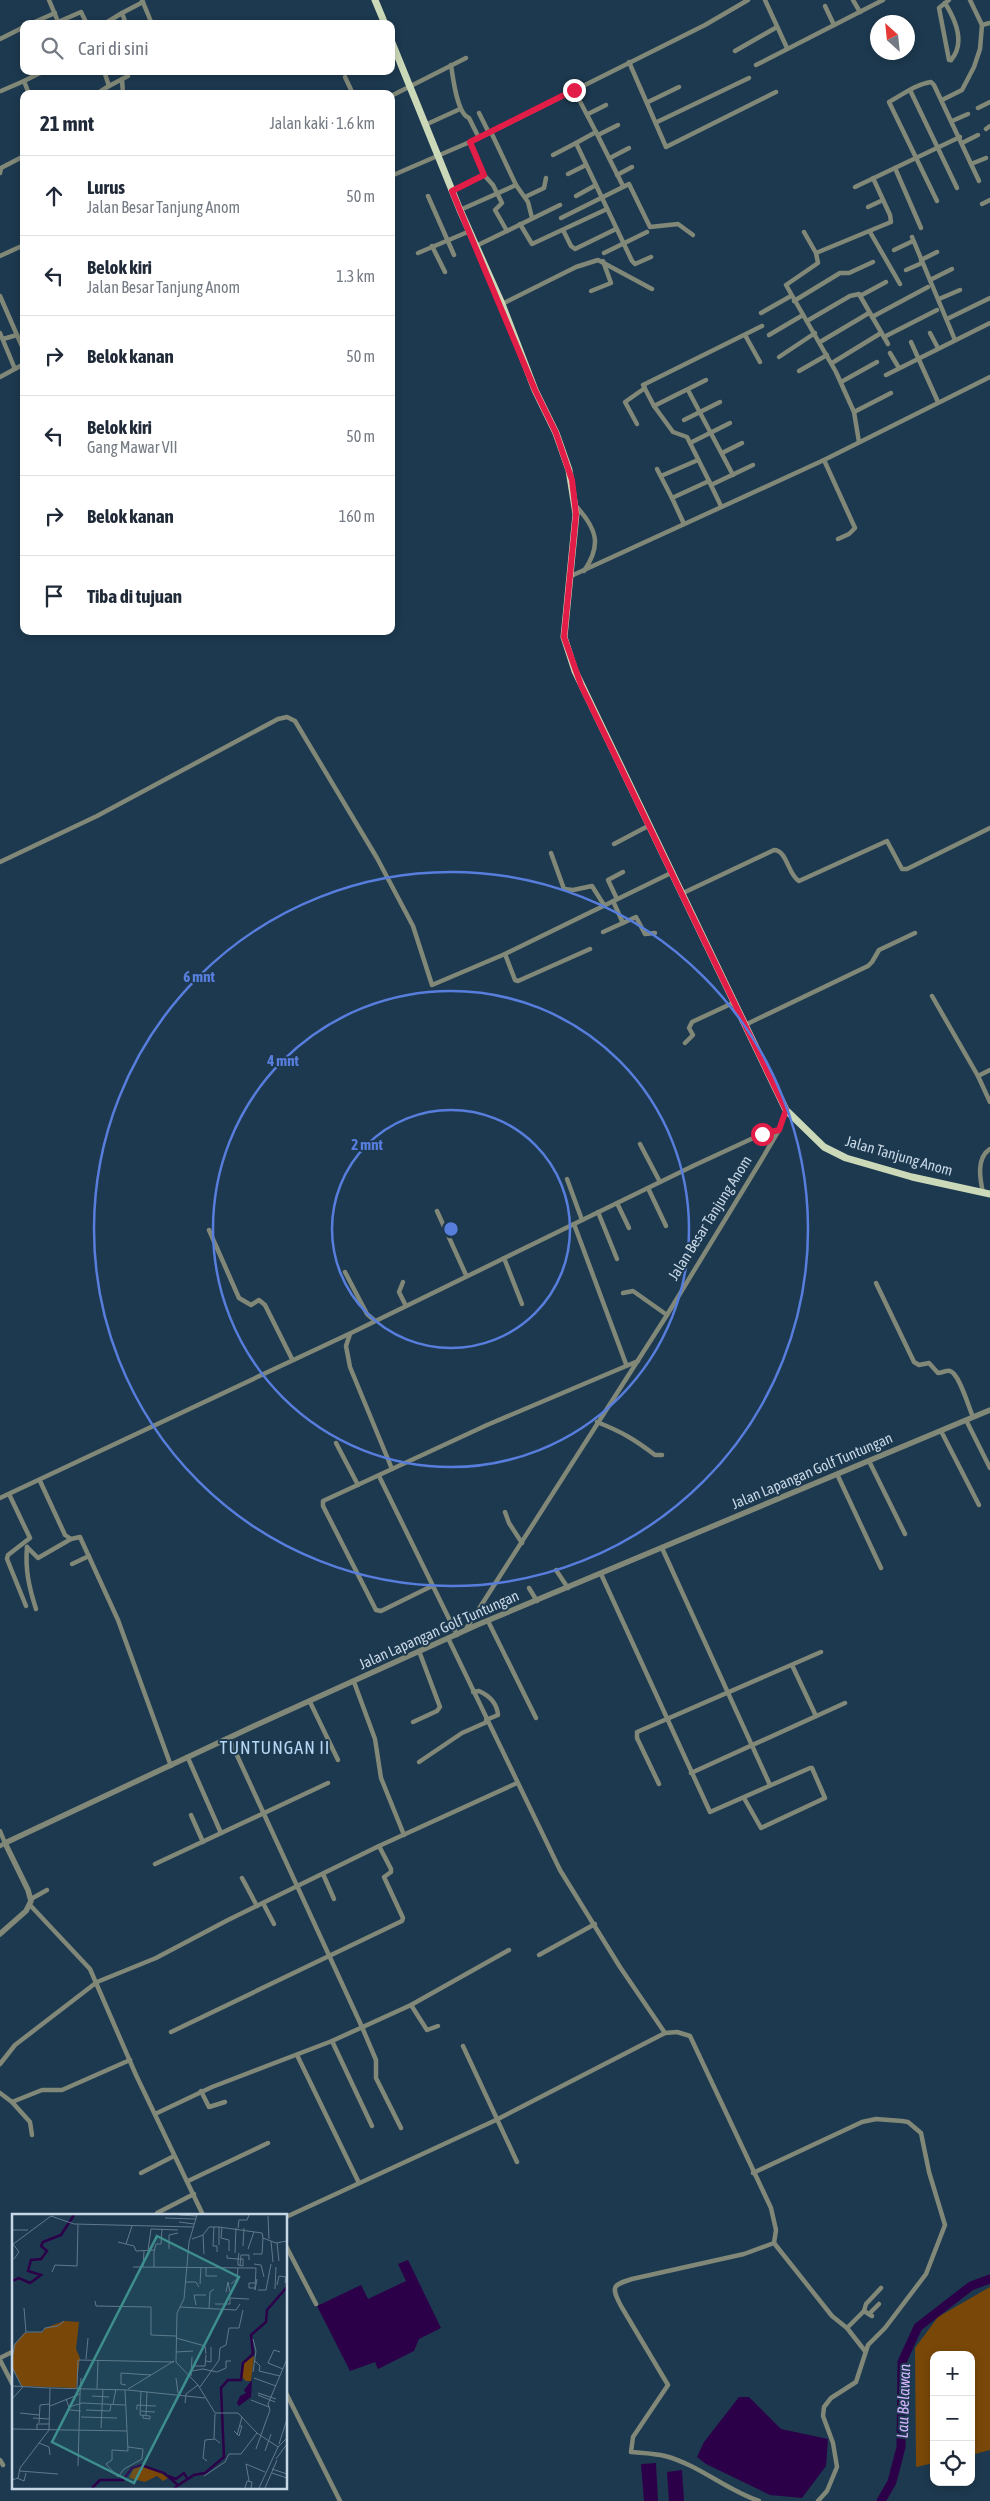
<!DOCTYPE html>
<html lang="id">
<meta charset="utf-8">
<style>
:root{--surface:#fff;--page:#f6f6f7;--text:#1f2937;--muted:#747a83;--line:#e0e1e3}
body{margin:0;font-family:"Asap Condensed",sans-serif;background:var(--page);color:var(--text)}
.controls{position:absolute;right:15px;bottom:15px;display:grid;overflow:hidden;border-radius:10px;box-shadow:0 2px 8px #0003}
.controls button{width:45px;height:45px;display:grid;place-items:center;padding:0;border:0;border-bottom:1px solid var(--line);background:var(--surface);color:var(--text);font:25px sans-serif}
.compass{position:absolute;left:870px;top:15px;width:45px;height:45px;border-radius:50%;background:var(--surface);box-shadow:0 2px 8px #0003;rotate:333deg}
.stop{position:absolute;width:15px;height:15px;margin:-11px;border:4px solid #e11d48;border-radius:50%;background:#fff}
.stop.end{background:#e11d48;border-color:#fff;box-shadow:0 1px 5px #0008}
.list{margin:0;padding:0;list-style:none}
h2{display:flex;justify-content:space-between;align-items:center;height:65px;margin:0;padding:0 20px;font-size:21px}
h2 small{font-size:16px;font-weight:400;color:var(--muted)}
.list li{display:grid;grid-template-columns:32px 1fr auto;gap:15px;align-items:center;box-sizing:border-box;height:80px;padding:0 20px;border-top:1px solid var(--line)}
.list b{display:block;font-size:19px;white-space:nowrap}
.list p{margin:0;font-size:16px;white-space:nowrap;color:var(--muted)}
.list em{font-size:16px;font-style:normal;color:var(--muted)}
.icon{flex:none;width:28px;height:28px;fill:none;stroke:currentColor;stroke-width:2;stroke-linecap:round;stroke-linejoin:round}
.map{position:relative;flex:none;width:990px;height:2501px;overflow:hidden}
.search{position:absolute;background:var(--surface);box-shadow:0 2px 8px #0003;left:20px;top:20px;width:375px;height:55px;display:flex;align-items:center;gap:12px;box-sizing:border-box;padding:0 18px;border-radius:10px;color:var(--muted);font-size:19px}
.panel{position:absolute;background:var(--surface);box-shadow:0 2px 8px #0003;left:20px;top:90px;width:375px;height:545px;border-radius:10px}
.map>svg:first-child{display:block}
</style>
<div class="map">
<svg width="990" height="2501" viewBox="0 0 990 2501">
<rect width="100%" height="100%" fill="#1d394f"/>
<polygon fill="#794808" points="990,2287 990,2450 971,2455 971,2355 934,2355 934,2463 916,2467 915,2348 938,2317"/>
<g fill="#2c0049">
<polygon points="408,2260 441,2328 419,2339 414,2351 378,2369 375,2362 350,2371 317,2306 361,2285 368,2299 406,2281 398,2264"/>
<polygon points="739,2397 749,2397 781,2429 828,2439 826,2466 802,2498 770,2495 706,2464 697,2457 704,2442"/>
<polygon points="656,2463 658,2501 644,2501 641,2464"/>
<polygon points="682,2470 684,2501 669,2501 667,2472"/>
</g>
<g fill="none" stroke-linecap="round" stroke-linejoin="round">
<polyline stroke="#2c0049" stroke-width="9" points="881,2501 892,2482 901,2447 902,2362 918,2327 971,2286 990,2279"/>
<g stroke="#818878" stroke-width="4.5">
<polyline points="49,0 59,24"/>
<polyline points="142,0 152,24"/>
<polyline points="765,0 787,48"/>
<polyline points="853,0 860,12"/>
<polyline points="949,0 939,8 949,60 951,60"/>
<path d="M945,3c10,16 21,40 6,57"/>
<polyline points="825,6 834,25"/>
<polyline points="122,13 143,2"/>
<polyline points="58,22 81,12 87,24"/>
<polyline points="30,24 55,13"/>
<polyline points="104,24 122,13 126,24"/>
<polyline points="982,25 990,23"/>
<polyline points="0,39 24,27"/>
<polyline points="735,51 777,27"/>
<polyline points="629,62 666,147 776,92"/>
<path d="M451,65c2,13 6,49 18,53l10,20"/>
<polyline points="756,65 883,0"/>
<polyline points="104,71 109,86 128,76"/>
<polyline points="345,77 353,94"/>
<polyline points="122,79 123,94"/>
<polyline points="574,90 596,132 576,143 632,261 635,264 651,257"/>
<polyline points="910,90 957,188"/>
<polyline points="1,91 24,81"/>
<polyline points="29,94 24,81 44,71"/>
<polyline points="102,94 101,91 109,86"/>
<polyline points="391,96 466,58"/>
<polyline points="942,100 962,90 974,67 980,49 982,25 970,0"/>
<polyline points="648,102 679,87"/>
<polyline points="978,108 990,102"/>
<polyline points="479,113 489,133"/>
<polyline points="588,114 606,105"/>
<polyline points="952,121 968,114"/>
<polyline points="657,122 749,78"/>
<polyline points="425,125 460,109"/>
<polyline points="986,129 990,126"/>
<polyline points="491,132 516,185 528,202 532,218"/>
<polyline points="596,132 623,186"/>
<polyline points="598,135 618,125"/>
<polyline points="470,142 484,175 493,185 502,203 495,210 507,231"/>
<polyline points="962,143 978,135"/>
<polyline points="553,155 576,143"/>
<polyline points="610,158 629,148"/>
<polyline points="971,164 986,158"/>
<polyline points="895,168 921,228"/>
<polyline points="0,173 1,168 24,156"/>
<polyline points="568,174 586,165"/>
<polyline points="617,175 632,167"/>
<polyline points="391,176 479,138 705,25 748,0"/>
<polyline points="855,187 960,137"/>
<polyline points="452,191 484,175"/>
<polyline points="428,196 454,255"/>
<polyline points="576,196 596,185"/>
<polyline points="525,197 544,188 546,178"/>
<path d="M937,201l-48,-99c13,-7 27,-18 42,-20l3,3 45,96"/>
<polyline points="982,204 990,200"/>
<polyline points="868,207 883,200"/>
<polyline points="460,210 516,185"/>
<polyline points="561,218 629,184 650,227 678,224 693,235"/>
<polyline points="520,224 532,244 607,209"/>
<polyline points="563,230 571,246 575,249 616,229"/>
<polyline points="804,232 816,253 818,263 786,285 836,372 854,412 859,442"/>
<polyline points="870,232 900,284"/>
<polyline points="912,237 955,340"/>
<polyline points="432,246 445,272"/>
<polyline points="476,246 560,205"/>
<polyline points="894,250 913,241"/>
<polyline points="418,253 470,231"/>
<polyline points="604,253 647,232"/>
<polyline points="816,253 891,222 890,215 873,178"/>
<polyline points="0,256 24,245"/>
<polyline points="921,260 937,252"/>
<polyline points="906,270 922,263"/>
<polyline points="930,280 952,269"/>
<polyline points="591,291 611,283 603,261"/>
<polyline points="0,296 24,351"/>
<polyline points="860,296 886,282"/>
<polyline points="939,299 960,290"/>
<polyline points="794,301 840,273 849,273 873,262"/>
<polyline points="502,304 576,267 598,260 652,289"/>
<polyline points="761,313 791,296"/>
<polyline points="872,317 928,287"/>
<polyline points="947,319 990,298"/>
<polyline points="807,321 850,296 859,294 888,344"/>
<polyline points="0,333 15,369"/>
<polyline points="930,333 938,348"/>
<polyline points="745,335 760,362"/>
<polyline points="769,335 803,315"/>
<polyline points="884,337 937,310"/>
<polyline points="3,339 17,335"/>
<polyline points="820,342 869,313"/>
<polyline points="911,342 938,402"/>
<polyline points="890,353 899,368"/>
<polyline points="779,357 815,333"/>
<polyline points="832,363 881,333"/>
<polyline points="799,371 827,355"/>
<polyline points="886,375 990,323"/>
<polyline points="0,377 24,364"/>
<polyline points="841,382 877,362"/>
<polyline points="688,390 733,475"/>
<polyline points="654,406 706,380"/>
<polyline points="854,412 891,393"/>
<polyline points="684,420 720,402"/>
<polyline points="637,424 625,402 645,388"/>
<polyline points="690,443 730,423"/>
<polyline points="722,453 742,443"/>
<polyline points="824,460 855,528 849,534 838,539"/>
<polyline points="657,469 672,498"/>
<polyline points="661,476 698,460"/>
<polyline points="709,481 687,437 673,432 654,406 643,385 762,326"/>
<polyline points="711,485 753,465"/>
<path d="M576,506c21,23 26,39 8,65"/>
<polyline points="684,524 672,498 709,481 721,506"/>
<polyline points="571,576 824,460 990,377"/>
<polyline points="614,844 650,825"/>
<polyline points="551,853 564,889 573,890 592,886 604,905"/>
<polyline points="0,862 97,816 278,719 287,717 295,721 377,858 413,926 432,985 505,954 673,872"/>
<path d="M683,893l91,-43c13,0 14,25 25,31l88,-40 15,28h5l83,-41"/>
<polyline points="617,899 608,880 623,872"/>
<polyline points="613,901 623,923"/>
<polyline points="603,932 636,917 645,934 655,933"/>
<polyline points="505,954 515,980 518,981 590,949"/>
<polyline points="932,996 978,1076 990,1102"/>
<polyline points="747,1024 868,966 872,962 879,950 915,933"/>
<polyline points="685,1043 693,1035 689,1028 692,1022 735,1002"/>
<polyline points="978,1076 990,1070"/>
<polyline points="640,1144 660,1182"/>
<polyline points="567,1179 582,1220"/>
<polyline points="648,1188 666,1226"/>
<path d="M983,1193c-3,-14 -7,-35 7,-44"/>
<polyline points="617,1203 629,1228"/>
<polyline points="437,1211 466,1275"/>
<polyline points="598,1212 617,1259"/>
<polyline points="574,1224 626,1364"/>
<polyline points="209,1230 239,1298 251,1305 259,1300 265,1305 292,1359"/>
<polyline points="504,1258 522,1304"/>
<polyline points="345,1272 367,1314 374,1320"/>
<polyline points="403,1282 399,1292 406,1306"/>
<path d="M876,1283l38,79 5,3 10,-2 9,10c3,0 9,-3 12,-2 9,2 19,37 23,46"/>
<polyline points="623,1293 633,1291 667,1315"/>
<polyline points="350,1334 346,1346 350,1367 392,1469"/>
<polyline points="966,1420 990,1468"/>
<path d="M597,1422c25,10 37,17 58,33h7"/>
<polyline points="941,1431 979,1505"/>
<polyline points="336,1443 358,1485"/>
<polyline points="869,1461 905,1534"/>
<polyline points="837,1474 881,1568"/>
<polyline points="379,1476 457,1635"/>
<polyline points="40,1481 65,1535 71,1539"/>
<polyline points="9,1494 30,1538 8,1555 7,1559 26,1606"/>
<polyline points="0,1498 351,1333 695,1165 762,1134 779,1130"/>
<polyline points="505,1512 509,1523 522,1543"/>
<polyline points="27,1547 38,1558 71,1539 80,1537 118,1620 171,1766"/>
<path d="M27,1547c-2,23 2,40 9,62"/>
<polyline points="662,1548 770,1785"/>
<polyline points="72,1564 89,1556"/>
<polyline points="556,1570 568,1588"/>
<polyline points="601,1574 710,1812 810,1768 812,1768 825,1798 761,1828 744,1798"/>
<polyline points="432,1586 381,1611 376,1610 323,1506 323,1501 487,1425 638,1361"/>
<polyline points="529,1588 537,1601"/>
<polyline points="488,1621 536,1718"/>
<polyline points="466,1629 667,1315 762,1159 779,1130 786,1110"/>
<polyline points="448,1638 560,1870 620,1967 665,2033"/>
<polyline points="792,1665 816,1716"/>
<polyline points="354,1682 375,1739 381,1778 404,1835"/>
<path d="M473,1692l6,-1c11,5 18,12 19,24l-12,5"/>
<polyline points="310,1702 338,1760"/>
<polyline points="413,1722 437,1711 440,1707 419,1651"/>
<polyline points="229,1738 362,2027 376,2060 376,2078 401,2128"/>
<polyline points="188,1758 221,1833"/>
<polyline points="419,1762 462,1733 487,1722"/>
<polyline points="691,1773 845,1703"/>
<polyline points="659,1784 637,1738 637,1732 821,1652"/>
<polyline points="191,1815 203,1842"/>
<polyline points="0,1831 5,1843 0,1846"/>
<polyline points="155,1864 328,1783"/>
<polyline points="323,1874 334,1899"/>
<polyline points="242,1878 257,1906"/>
<polyline points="31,1899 47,1890"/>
<polyline points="263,1903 274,1924"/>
<polyline points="30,1905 90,1969 136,2075 203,2215"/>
<polyline points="539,1955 595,1924"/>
<polyline points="411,2005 427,2030 438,2026"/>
<polyline points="171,2032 402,1921 403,1918 384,1877 391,1872 391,1869 379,1846"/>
<polyline points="332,2041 372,2126"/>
<polyline points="463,2046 517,2162"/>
<polyline points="297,2055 359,2183"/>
<polyline points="0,2064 15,2045 97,1982 156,1958 228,1920 379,1846 517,1783"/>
<polyline points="201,2091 209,2107 225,2102"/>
<polyline points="0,2093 12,2102 42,2090 62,2090 130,2060"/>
<polyline points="12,2102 30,2122 32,2135"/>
<polyline points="155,2114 212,2087 332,2041 411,2005 509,1950"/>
<polyline points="141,2173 174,2156"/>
<polyline points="753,2173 862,2122 876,2119 902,2121 908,2122 921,2133 929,2172 945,2225 926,2274 885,2328 868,2345 856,2382 831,2398 824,2407 823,2416 833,2443 837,2467 827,2491 818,2501"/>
<polyline points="188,2181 268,2143"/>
<polyline points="157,2213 194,2194"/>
<path d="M286,2217l210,-97 169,-87 12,-1 13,4 81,172 5,22 -2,13 -30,11 -112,25c-20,6 -21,8 -11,27l47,79 -35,52 -2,15c11,1 23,1 34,4 34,9 61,34 94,45"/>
<polyline points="774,2243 832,2316 847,2328 865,2351"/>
<polyline points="286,2246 316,2304"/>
<polyline points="864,2311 866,2304 881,2288"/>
<polyline points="869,2314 879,2304"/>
<polyline points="847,2328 864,2311 872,2316"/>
<polyline points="0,2358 14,2351"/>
<polyline points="0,2360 14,2387"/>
<polyline points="286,2393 340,2501"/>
<polyline points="0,2460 3,2465"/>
</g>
<polyline stroke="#818878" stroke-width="5.5" points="0,1934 26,1911 31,1901 28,1890 5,1843 254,1726 477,1625 990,1410"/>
<g stroke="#ccd9b9" stroke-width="7">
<polyline points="375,0 385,24"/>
<polyline points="391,40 460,210 502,304 535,390 556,433 569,470 576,514 564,637 575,671 786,1110 824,1147 846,1158 912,1177 990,1194"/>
</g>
</g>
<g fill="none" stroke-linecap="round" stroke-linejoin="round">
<polyline stroke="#e11d48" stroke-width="6" points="574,90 470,142 484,175 452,191 535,390 556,433 572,480 576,514 564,637 581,685 786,1110 779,1130 762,1134"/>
</g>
<g fill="none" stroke="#587edd" stroke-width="2.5">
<circle cx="451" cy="1229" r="119"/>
<circle cx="451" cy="1229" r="238"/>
<circle cx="451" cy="1229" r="357"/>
</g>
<g text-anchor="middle" stroke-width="4" stroke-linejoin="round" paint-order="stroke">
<g font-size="15" fill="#c7d7e5" stroke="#1d394f">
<text transform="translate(899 1156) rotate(16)" y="5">Jalan Tanjung Anom</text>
<text transform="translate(710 1218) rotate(-58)" y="5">Jalan Besar Tanjung Anom</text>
<text transform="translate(812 1471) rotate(-23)" y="5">Jalan Lapangan Golf Tuntungan</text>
<text transform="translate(439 1630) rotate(-24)" y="5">Jalan Lapangan Golf Tuntungan</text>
</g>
<g font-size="16" font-style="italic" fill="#d5b3fe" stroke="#1d394f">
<text transform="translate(903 2401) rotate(-88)" y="6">Lau Belawan</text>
</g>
<g font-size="18" letter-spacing="1" fill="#b6d7f4" stroke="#1d394f">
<text x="275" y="1754">TUNTUNGAN II</text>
</g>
</g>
<g transform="translate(12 2214)">
<rect width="275" height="275" fill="#1d394f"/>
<path d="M52,107l15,1 -3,27 4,9 -4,30 -54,-2 -10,-19 2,-22 10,-12 19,-1 2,-4zM242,142l-3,25h-5l-4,-4 2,-14zM131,252l18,7 7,5 -5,3 -6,-5 -12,6 -16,-4 5,-10z" fill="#794808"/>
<path d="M240,166l-1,17 -12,9 -2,-3 3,-7 6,-3 -2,-3z" fill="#2c0049"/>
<path fill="none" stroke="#2c0049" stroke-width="2.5" d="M0,67l7,-3 11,5 11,-8 -13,-4 3,-11 10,-1 6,-8 -6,-5 2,-4 18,-7 13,-20M156,262l8,3 8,-6 4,7M80,274l8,-8h23l9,-12 9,-3 23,8 14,12M162,274l20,-13 11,-2 19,-16 -3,-69 7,-8h13l2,-17 10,-9 -2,-19 15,-13 1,-12 20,-23"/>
<path fill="none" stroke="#61788b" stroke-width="1" d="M167,1l18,1M185,1l-8,27 -5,57 -7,14 -1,49 22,23 17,28h23l19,20 21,14M256,2l1,23M153,4l31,1M167,8l15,2M202,13l-1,19h4v6M210,13l-1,11 8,2v11M226,14l1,-8h8l2,-5M139,15l27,1M0,16h16M191,21l1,19M180,25l11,-4 6,-8h10l43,6 1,5 13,5 11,-2M259,27l2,21M106,28l16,4 2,5 19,-1M265,29l2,18M1,30l6,8 -5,7M114,30l6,-18M0,31l39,-29 23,8 119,3M207,31v-18M231,32l1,-18M157,35v-14l9,-2M236,35l6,-17M136,37l3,-22M223,39l1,-25M241,40h9l1,-16M215,41v3l10,1h6v7l-5,-1v-6l1,-6M242,50l7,1 3,12M228,52l1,-11h8v5M121,53l123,1 -1,22 2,-11M131,53l1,-16M142,53v-15l2,-8h5l1,-15M194,53v9h11M40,58l3,-7 22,1 1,-41M174,68h10l3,5M243,69h-6v5h6M188,70l1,-17M219,70l6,-5 1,-11M265,71l2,-9 7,1 -1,6M263,75l1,-22M246,76h8l5,-26M214,78l2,-10 2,10M83,87l1,5 55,1v28l25,1M203,90h15v-6l19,1M184,91l-2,-10h12M168,93l56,3 4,-6M12,94l2,24h16l3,-4 13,-2 6,-5M197,94l1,-16 4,-3M164,124l29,8 1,8M241,125l3,12 -3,21M164,138l17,-1M268,138l-6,-2 -6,13 15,6M0,144l3,-14 11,-12M74,145l2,-21M242,146l6,6 -1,5 21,5M194,147l5,1v-15M181,152h12l1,-11M0,153l10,20M180,157l11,-2 14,3 9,-4v-7h5M179,162l1,-19M164,164l2,15M242,164l22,8M114,171l-5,-1v-11l30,2M0,172l38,2 -1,42 -29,38 -2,10 -6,2M188,173l19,-27 1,-12 6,-3 3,-17h10l4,-18M38,174l78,2 77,8M65,174l1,-28 96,2M85,175l1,-29M116,175l46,-28M113,176l3,61 -16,-1v10l-6,4 12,13 6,-8 18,-10 1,-10 -15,-2M129,177l-1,24 10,1v3l-7,-1v-3M246,179l18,6M246,181l17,7M80,182l17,1M0,185l11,-12M54,185l4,11 11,1M239,186l18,7M173,189l1,-9 12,-9M101,190l3,-15M38,192l30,-12 1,-16M57,193l13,-4 43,2M74,196l24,1 1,-7M125,196v-5l19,1M128,197l15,1M8,199l19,2M134,201l1,-23M69,203l36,1M21,204l16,1M27,209l1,-18 9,-1M89,214l2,-39M0,215l115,2M25,216v-6h12M222,217l5,5 3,-10h-2M225,221l5,-18M202,225l1,-25M27,229l10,4 1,8M267,230l8,-25M244,235l14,-39 -2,-6 19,-45M253,237l6,-17M264,245l11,-15M195,247l-4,-3 2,-18 10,-1 5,4M66,252l2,-72M260,255l15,5M8,257l38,3M260,259l15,5M192,262l21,-14 4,-8h12l16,-21M5,264l7,3 2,-8M237,267l-3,-17 19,8M233,274l2,-7 5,1 -1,6M247,274l19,-41 9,-9M253,274l12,-28"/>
<path fill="#3d8e8c" fill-opacity="0.15" stroke="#3d8e8c" stroke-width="2.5" d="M145,22l82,41 -105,206 -82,-41z"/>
<rect width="275" height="275" fill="none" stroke="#c7d7e5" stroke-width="2.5"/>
</g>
<circle cx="451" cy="1229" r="8" fill="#587edd" stroke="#1d394f" stroke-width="2.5"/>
<g font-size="15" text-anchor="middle" font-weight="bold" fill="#587edd" stroke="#1d394f" stroke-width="4" stroke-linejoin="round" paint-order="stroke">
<text x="199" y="982">6 mnt</text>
<text x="283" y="1066">4 mnt</text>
<text x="367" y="1150">2 mnt</text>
</g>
</svg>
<div class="controls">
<button>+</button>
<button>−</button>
<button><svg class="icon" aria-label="locate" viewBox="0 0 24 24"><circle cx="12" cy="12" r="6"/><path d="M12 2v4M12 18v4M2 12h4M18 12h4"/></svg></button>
</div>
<svg class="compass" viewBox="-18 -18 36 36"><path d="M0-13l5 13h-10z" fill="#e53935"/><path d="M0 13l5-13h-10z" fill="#747a83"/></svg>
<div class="stop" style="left:762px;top:1134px"></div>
<div class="stop end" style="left:574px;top:90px"></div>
<div class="search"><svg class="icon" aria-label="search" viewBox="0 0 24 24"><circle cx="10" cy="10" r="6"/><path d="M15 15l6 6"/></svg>Cari di sini</div>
<section class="panel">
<h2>21 mnt<small>Jalan kaki · 1.6 km</small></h2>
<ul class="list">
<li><svg class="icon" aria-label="ahead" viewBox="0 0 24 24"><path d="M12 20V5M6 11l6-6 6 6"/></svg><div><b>Lurus</b><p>Jalan Besar Tanjung Anom</p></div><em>50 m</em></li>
<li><svg class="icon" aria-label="left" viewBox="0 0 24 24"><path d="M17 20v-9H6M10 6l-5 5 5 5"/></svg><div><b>Belok kiri</b><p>Jalan Besar Tanjung Anom</p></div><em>1.3 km</em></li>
<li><svg class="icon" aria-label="right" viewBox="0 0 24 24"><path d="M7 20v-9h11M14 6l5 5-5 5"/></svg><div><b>Belok kanan</b></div><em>50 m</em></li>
<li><svg class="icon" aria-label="left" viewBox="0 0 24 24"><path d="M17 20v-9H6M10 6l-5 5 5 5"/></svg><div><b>Belok kiri</b><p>Gang Mawar VII</p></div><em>50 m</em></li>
<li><svg class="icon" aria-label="right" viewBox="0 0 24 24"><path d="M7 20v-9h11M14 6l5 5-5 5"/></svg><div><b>Belok kanan</b></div><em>160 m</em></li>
<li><svg class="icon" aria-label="arrive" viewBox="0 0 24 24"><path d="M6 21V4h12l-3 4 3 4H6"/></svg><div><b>Tiba di tujuan</b></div></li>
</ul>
</section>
</div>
